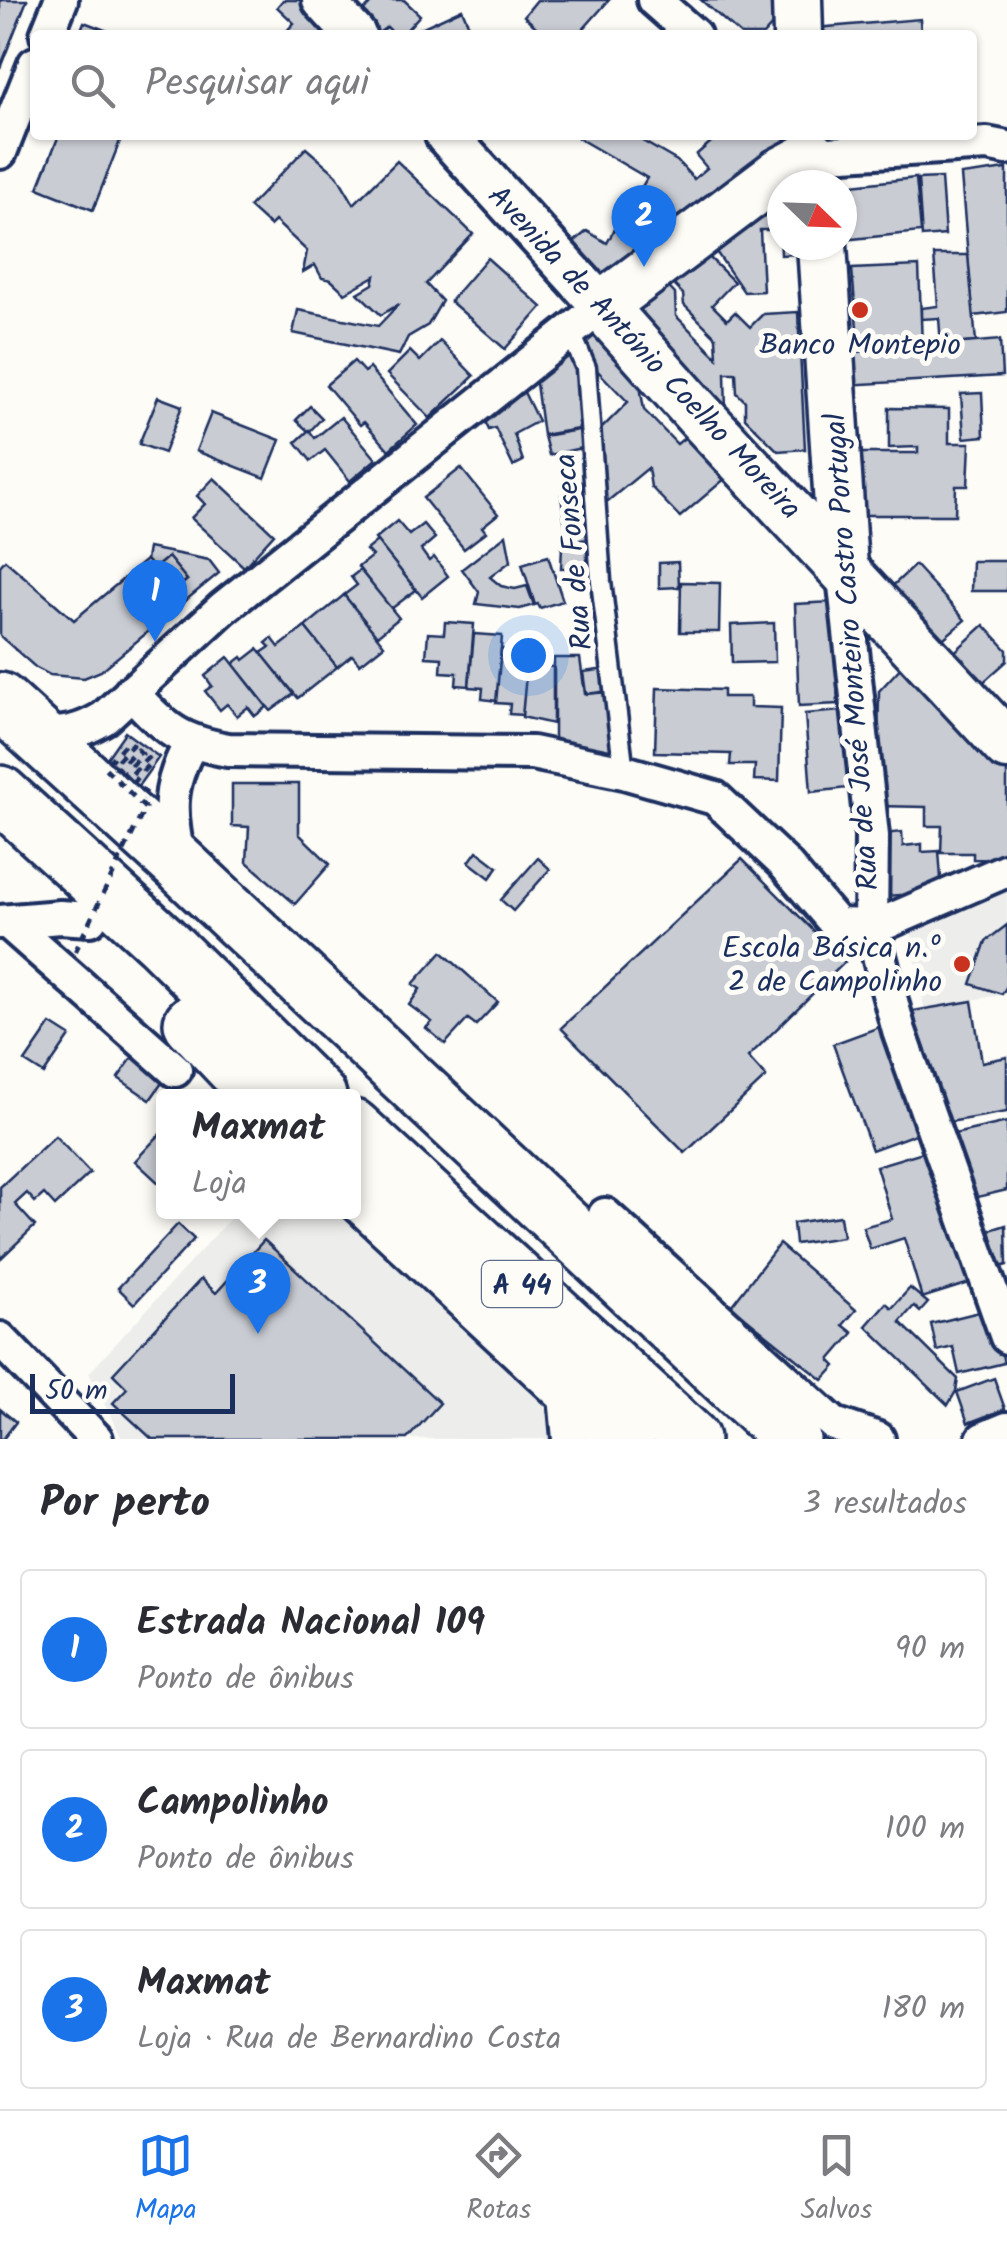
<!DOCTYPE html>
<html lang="pt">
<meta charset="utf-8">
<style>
:root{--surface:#fff;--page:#f7f7f7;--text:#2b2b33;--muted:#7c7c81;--line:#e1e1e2;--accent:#1a73e8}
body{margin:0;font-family:Kalam,sans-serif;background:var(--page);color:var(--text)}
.compass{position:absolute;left:767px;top:170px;width:90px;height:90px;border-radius:50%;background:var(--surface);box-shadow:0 2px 8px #0004;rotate:113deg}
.scale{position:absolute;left:30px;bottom:25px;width:205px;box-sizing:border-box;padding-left:10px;border:5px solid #1b2f5e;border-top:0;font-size:28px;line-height:35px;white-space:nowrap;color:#1b2f5e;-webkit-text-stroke:8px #fdfcf7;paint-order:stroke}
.you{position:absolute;left:528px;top:655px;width:35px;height:35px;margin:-25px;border:8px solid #fff;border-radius:50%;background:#1a73e8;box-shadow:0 0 0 15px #1a73e833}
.badge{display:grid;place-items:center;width:65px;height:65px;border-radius:50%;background:var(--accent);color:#fff;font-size:32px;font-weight:700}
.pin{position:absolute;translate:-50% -82px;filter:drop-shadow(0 2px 5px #0008)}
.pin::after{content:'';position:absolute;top:52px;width:35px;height:30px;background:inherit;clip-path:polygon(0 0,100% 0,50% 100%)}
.popup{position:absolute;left:156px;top:1089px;width:205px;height:130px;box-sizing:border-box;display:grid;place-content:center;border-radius:10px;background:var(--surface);filter:drop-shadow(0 2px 8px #0005);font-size:32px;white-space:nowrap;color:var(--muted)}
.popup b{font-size:38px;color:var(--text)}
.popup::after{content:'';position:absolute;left:50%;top:100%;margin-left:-20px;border:20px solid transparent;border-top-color:var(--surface)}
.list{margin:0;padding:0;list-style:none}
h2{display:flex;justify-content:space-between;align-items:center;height:130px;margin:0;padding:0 40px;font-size:42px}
h2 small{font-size:32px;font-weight:400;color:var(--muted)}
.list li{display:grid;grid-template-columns:65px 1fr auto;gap:30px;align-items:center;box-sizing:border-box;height:160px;margin:0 20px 20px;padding:0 20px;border:2px solid var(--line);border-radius:10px}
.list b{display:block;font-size:38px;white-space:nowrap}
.list p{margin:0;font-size:32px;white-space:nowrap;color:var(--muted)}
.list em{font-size:32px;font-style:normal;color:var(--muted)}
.icon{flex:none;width:55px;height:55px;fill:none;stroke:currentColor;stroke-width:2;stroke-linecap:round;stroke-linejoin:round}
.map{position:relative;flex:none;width:1007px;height:1439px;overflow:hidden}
.search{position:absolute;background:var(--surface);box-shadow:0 2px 8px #0004;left:30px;right:30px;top:30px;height:110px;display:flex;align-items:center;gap:25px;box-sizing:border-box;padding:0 35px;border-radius:10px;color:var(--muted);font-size:38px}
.sheet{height:670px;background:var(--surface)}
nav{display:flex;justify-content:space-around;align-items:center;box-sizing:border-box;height:140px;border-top:2px solid var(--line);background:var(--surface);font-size:28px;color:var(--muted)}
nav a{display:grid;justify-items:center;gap:5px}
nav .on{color:var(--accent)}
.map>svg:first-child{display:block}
</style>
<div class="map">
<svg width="1007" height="1439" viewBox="0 0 1007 1439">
<rect width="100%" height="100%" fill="#fdfcf7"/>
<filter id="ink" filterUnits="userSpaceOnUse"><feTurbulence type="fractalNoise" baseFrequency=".01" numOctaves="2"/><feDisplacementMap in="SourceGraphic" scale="20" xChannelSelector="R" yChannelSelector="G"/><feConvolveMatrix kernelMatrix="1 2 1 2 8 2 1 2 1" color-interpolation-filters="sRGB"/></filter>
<g filter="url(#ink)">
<g fill="#edeeec">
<polygon points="1007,887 1007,994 924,1008 911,933"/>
<polygon points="236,1212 349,1212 547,1395 556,1420 557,1439 122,1439 89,1373"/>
</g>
<g fill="#c9ccd3" stroke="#1b2f5e" stroke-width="2.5">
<polygon points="0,0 27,0 0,68"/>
<polygon points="283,0 310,0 333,23 322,35 283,35 294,23 277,7"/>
<polygon points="374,0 404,0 420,15 402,35 395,35 387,27 376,35 358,17"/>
<polygon points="537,0 609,0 578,35 545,35 537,28 524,16"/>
<polygon points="701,0 772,0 772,25 763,35 741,35"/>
<polygon points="462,9 473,35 408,35 408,34"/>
<polygon points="920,19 921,35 816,35 816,28"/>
<polygon points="84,22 118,35 79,35"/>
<polygon points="59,135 104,135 120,141 93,210 38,188"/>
<polygon points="579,135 632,135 677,161 694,179 707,168 696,155 719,135 781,135 789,144 609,293 578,258 582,251 574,242 587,231 607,243 622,216 650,232 661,213 636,197 647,178 578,138"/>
<polygon points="306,148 337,175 354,204 397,161 473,234 426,284 442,301 428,325 408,337 399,355 293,333 298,310 378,326 399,304 381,315 358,293 373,284 375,276 345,293 331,280 322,278 315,265 303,272 307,251 275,221 270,226 249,207"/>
<polygon points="1007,169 1007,312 973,316 961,175"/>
<polygon points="916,178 921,232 842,240 842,186"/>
<polygon points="941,178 945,235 922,237 918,179"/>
<polygon points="782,193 782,245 813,245 814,253 781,255 780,230 760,230 763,291 744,292 710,243"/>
<polygon points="700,248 734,282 712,305 727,320 735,312 750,327 763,314 798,312 805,449 778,451 745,418 745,401 737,393 736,373 725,373 726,413 627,314 661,279 675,294 676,316 717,357 716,337 684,305 683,294 669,280"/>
<polygon points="934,255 968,255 976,342 941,345 939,318 921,319 921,308 938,306"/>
<polygon points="487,258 542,307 505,349 450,301"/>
<polygon points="919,266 922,346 859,351 852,269"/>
<polygon points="603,326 654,380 641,392 644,410 677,444 693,431 733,472 680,517 651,487 648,468 603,505 597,433 628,402 588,361 586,340"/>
<polygon points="1000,340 1002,376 845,385 843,353"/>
<polygon points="440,341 474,376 430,418 387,374 410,351 420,361"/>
<polygon points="571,349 580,364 584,428 543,435 535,376"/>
<polygon points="354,361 364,372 369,368 417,425 389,450 364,422 360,425 326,385"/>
<polygon points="520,384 538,421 514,434 523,461 513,466 495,428 489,430 482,415"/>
<polygon points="982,393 984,436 964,438 961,394"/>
<polygon points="158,397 182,406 164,453 139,444"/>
<polygon points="310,406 322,418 309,432 296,420"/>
<polygon points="889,408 949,409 949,443 970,443 968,486 956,486 955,515 855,515 856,453 918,453 918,447 889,448"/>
<polygon points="211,413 280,440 265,478 196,451"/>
<polygon points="341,417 376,459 350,481 325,450 311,461 296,442 309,430 315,438"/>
<polygon points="584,429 586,447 549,455 544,436"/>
<polygon points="461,468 498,514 482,527 486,532 464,549 423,498"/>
<polygon points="214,478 274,534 244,567 191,518 205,504 197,496"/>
<polygon points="577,493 579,515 592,513 595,538 567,542 561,495"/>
<polygon points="397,521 409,535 423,524 435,538 421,550 429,561 434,557 448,576 422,597 375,539"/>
<polygon points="506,535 511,561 490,577 501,586 515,589 527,586 534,605 520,609 476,604 479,592 462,569"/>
<polygon points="377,541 416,590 391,609 358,567 372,556 366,550"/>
<polygon points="562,546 587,546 587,568 561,568"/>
<polygon points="148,548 209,560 219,573 185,601 176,589 187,580 168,557 154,569 146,560"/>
<polygon points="548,556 563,601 540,608 538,604 535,605 522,564"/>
<polygon points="168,557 187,580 176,589 185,601 101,671 84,678 50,675 35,667 0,636 0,566 5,560 74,620 146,560 154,569"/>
<polygon points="972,561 1007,561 1007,591 971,591"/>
<polygon points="678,562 679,587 659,588 659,563"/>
<polygon points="915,565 965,620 937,644 888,590"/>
<polygon points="360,570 399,618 377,636 344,595 357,585 351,577"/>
<polygon points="681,582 720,583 719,632 680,632"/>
<polygon points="344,595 384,645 360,664 352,655 337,667 305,627"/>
<polygon points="833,602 838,704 799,706 795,604"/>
<polygon points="445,622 474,624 469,686 456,685 457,673 441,672 442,658 426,657 428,633 444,634"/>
<polygon points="774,623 775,662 732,663 731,625"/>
<polygon points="984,625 1007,650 1007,661 978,687 950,656"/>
<polygon points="305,627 337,667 298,698 261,653 270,647 266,643 272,638 279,647"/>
<polygon points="474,634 502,636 497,701 482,699 483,688 469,687"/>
<polygon points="258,649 294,694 271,711 233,664 242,657 244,660"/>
<polygon points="501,649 528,652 523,715 509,714 510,704 496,703"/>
<polygon points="228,657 267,707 255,716 248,707 237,716 227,704 220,710 205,691 212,686 205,676"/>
<polygon points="554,658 580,658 585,694 610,692 614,746 607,754 554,744"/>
<polygon points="527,664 553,667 553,724 522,717"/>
<polygon points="904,664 1007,760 1007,860 973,859 973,853 941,853 942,826 926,826 926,807 877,806 879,691"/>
<polygon points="607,669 609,691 586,694 583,672"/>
<polygon points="657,688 723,690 723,697 750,697 750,707 781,708 779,781 754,780 755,765 730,765 731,754 655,752"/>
<polygon points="842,711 848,788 811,792 805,714"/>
<polygon points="125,732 159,757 136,789 102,765"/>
<polygon points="232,784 299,784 299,834 330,864 295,904 247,862 249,827 232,826"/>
<polygon points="902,832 903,846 922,844 922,852 939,851 942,892 886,896 882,834"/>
<polygon points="477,851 498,867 490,878 469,862"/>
<polygon points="538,858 550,869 513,911 501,900"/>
<polygon points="742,859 845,962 748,1057 766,1077 685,1153 561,1028"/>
<polygon points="1007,925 1007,986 1002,994 971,984 986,941"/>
<polygon points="442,952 498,1002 476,1025 468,1019 445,1044 426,1028 432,1022 409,1005 420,989 413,984"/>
<polygon points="972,1001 982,1062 1007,1057 1007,1112 932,1125 913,1011"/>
<polygon points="51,1024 70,1036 44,1074 25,1062"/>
<polygon points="882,1026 921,1132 872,1150 833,1044"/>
<polygon points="139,1048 171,1070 150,1100 118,1078"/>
<polygon points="1007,1122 1007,1190 965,1200 950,1135"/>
<polygon points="163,1131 163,1187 135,1161"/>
<polygon points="55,1136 90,1173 55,1206 44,1194 35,1202 27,1193 15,1204 35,1226 0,1259 0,1187"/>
<polygon points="936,1148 976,1281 922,1298 904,1238 870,1249 863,1227 892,1219 876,1166"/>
<polygon points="840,1216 843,1237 795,1244 793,1223"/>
<polygon points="178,1224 194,1239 134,1304 118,1288"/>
<polygon points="1006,1225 1007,1265 1000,1267 990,1230"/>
<polygon points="264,1240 440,1403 407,1439 152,1439 113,1403 127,1388 113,1374 201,1279 216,1293"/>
<polygon points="779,1244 856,1310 843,1325 853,1333 830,1360 836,1366 823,1380 731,1306"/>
<polygon points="910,1288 928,1303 920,1312 914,1306 900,1322 958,1379 956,1391 948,1405 866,1326 886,1303 892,1308"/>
<polygon points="991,1309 1004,1363 959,1374 953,1347 937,1351 931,1324"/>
<polygon points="994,1378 1005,1409 968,1423 957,1392"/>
<polygon points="0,1409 16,1422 3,1439 0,1439"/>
</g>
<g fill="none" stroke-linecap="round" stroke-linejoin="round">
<defs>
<polyline id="service" points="570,331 586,368 601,581 624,772"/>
<g id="minor">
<polyline points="654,0 694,35"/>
<polyline points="47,35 61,0"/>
<polyline points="0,152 35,64"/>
<polyline points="813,155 987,144 1007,148"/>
<polyline points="843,567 872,836 871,926 899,1031 1007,1337"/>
<path d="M131,692c35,37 46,49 97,58l304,3 92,19 91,26 69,65 53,62 34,1 16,-4 120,-52"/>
<path d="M36,733c27,3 45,-1 68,-15l119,-110 379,-302"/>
<path d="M179,864c-9,-51 -14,-74 12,-121"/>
<polyline points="0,922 60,917 90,919"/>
<polyline points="10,924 175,1070"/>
<polyline points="605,1215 834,1424 878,1439"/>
<polyline points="0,1339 96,1439"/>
<polyline points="564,1385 569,1439"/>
<polyline points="983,1439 1007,1429"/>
</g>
<g id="tertiary">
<polyline points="323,0 355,35"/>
<polyline points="446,135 602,306"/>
</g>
<g id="secondary">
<polyline points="797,0 798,35"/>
<polyline points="813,155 779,173 602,306 698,414 1007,745"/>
<polyline points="822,245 843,567"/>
</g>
<g id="motorway">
<polyline points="0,701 179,864 792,1439"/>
<polyline points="0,794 160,940 318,1096"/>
<polyline points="192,1023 261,1096"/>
<polyline points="353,1128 691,1439"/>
<polyline points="353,1185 626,1439"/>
</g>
</defs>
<use href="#service" stroke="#1b2f5e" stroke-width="25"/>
<use href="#minor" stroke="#1b2f5e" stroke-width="40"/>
<use href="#tertiary" stroke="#1b2f5e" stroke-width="48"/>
<use href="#secondary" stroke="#1b2f5e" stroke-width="55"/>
<use href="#motorway" stroke="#1b2f5e" stroke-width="62"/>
<use href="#service" stroke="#fdfcf7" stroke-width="18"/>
<use href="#minor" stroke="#fdfcf7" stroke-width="32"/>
<use href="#tertiary" stroke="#fdfcf7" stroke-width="40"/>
<use href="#secondary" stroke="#fdfcf7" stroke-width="48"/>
<use href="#motorway" stroke="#fdfcf7" stroke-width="55"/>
<polyline stroke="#1b2f5e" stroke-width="5" stroke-dasharray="8 8" stroke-linecap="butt" points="75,952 145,808 104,767 128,741 132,745 113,765 118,769 137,749 142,754 123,773 128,778 147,758 151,762 133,782 148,795 144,800"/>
</g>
</g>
<g fill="#c8321e" stroke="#fdfcf7" stroke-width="4">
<circle cx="860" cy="310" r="10"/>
<circle cx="962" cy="964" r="10"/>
</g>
<g text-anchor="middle" stroke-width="10" stroke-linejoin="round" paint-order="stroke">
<rect fill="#fdfcf7" stroke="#5f6c8c" stroke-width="2.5" x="482" y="1261" width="80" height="46" rx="8"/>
<g font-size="28" font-weight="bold" fill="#1b2f5e">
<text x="522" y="1294">A 44</text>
</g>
<g font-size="30" fill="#1b2f5e" stroke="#fdfcf7">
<text x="860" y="354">Banco Montepio</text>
<text x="942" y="957" text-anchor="end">Escola Básica n.º<tspan x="942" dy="34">2 de Campolinho</tspan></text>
</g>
<g font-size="30" fill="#1b2f5e" stroke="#fdfcf7">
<text transform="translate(645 352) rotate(47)" y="10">Avenida de António Coelho Moreira</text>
<text transform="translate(573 552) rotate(-95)" y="10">Rua de Fonseca</text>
<text transform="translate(851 652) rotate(-94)" y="10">Rua de José Monteiro Castro Portugal</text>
</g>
</g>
</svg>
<svg class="compass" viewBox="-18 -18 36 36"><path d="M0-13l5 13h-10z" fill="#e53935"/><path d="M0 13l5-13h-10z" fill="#7c7c81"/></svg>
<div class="scale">50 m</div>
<div class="you"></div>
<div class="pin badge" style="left:155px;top:642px">1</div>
<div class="pin badge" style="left:644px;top:267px">2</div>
<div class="pin badge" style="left:258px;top:1334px">3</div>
<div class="popup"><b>Maxmat</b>Loja</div>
<div class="search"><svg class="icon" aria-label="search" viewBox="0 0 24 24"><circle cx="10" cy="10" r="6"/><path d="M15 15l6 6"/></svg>Pesquisar aqui</div>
</div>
<section class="sheet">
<h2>Por perto<small>3 resultados</small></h2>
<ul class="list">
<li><span class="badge">1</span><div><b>Estrada Nacional 109</b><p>Ponto de ônibus</p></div><em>90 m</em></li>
<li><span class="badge">2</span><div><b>Campolinho</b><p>Ponto de ônibus</p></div><em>100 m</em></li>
<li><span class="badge">3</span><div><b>Maxmat</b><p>Loja · Rua de Bernardino Costa</p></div><em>180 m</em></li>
</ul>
</section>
<nav>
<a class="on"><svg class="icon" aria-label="map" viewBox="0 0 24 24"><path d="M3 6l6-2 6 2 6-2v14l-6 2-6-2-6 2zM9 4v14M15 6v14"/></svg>Mapa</a>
<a><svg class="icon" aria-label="directions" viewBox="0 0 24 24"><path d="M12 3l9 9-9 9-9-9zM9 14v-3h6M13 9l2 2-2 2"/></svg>Rotas</a>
<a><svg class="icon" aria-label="saved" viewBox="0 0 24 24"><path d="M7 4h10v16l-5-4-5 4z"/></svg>Salvos</a>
</nav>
